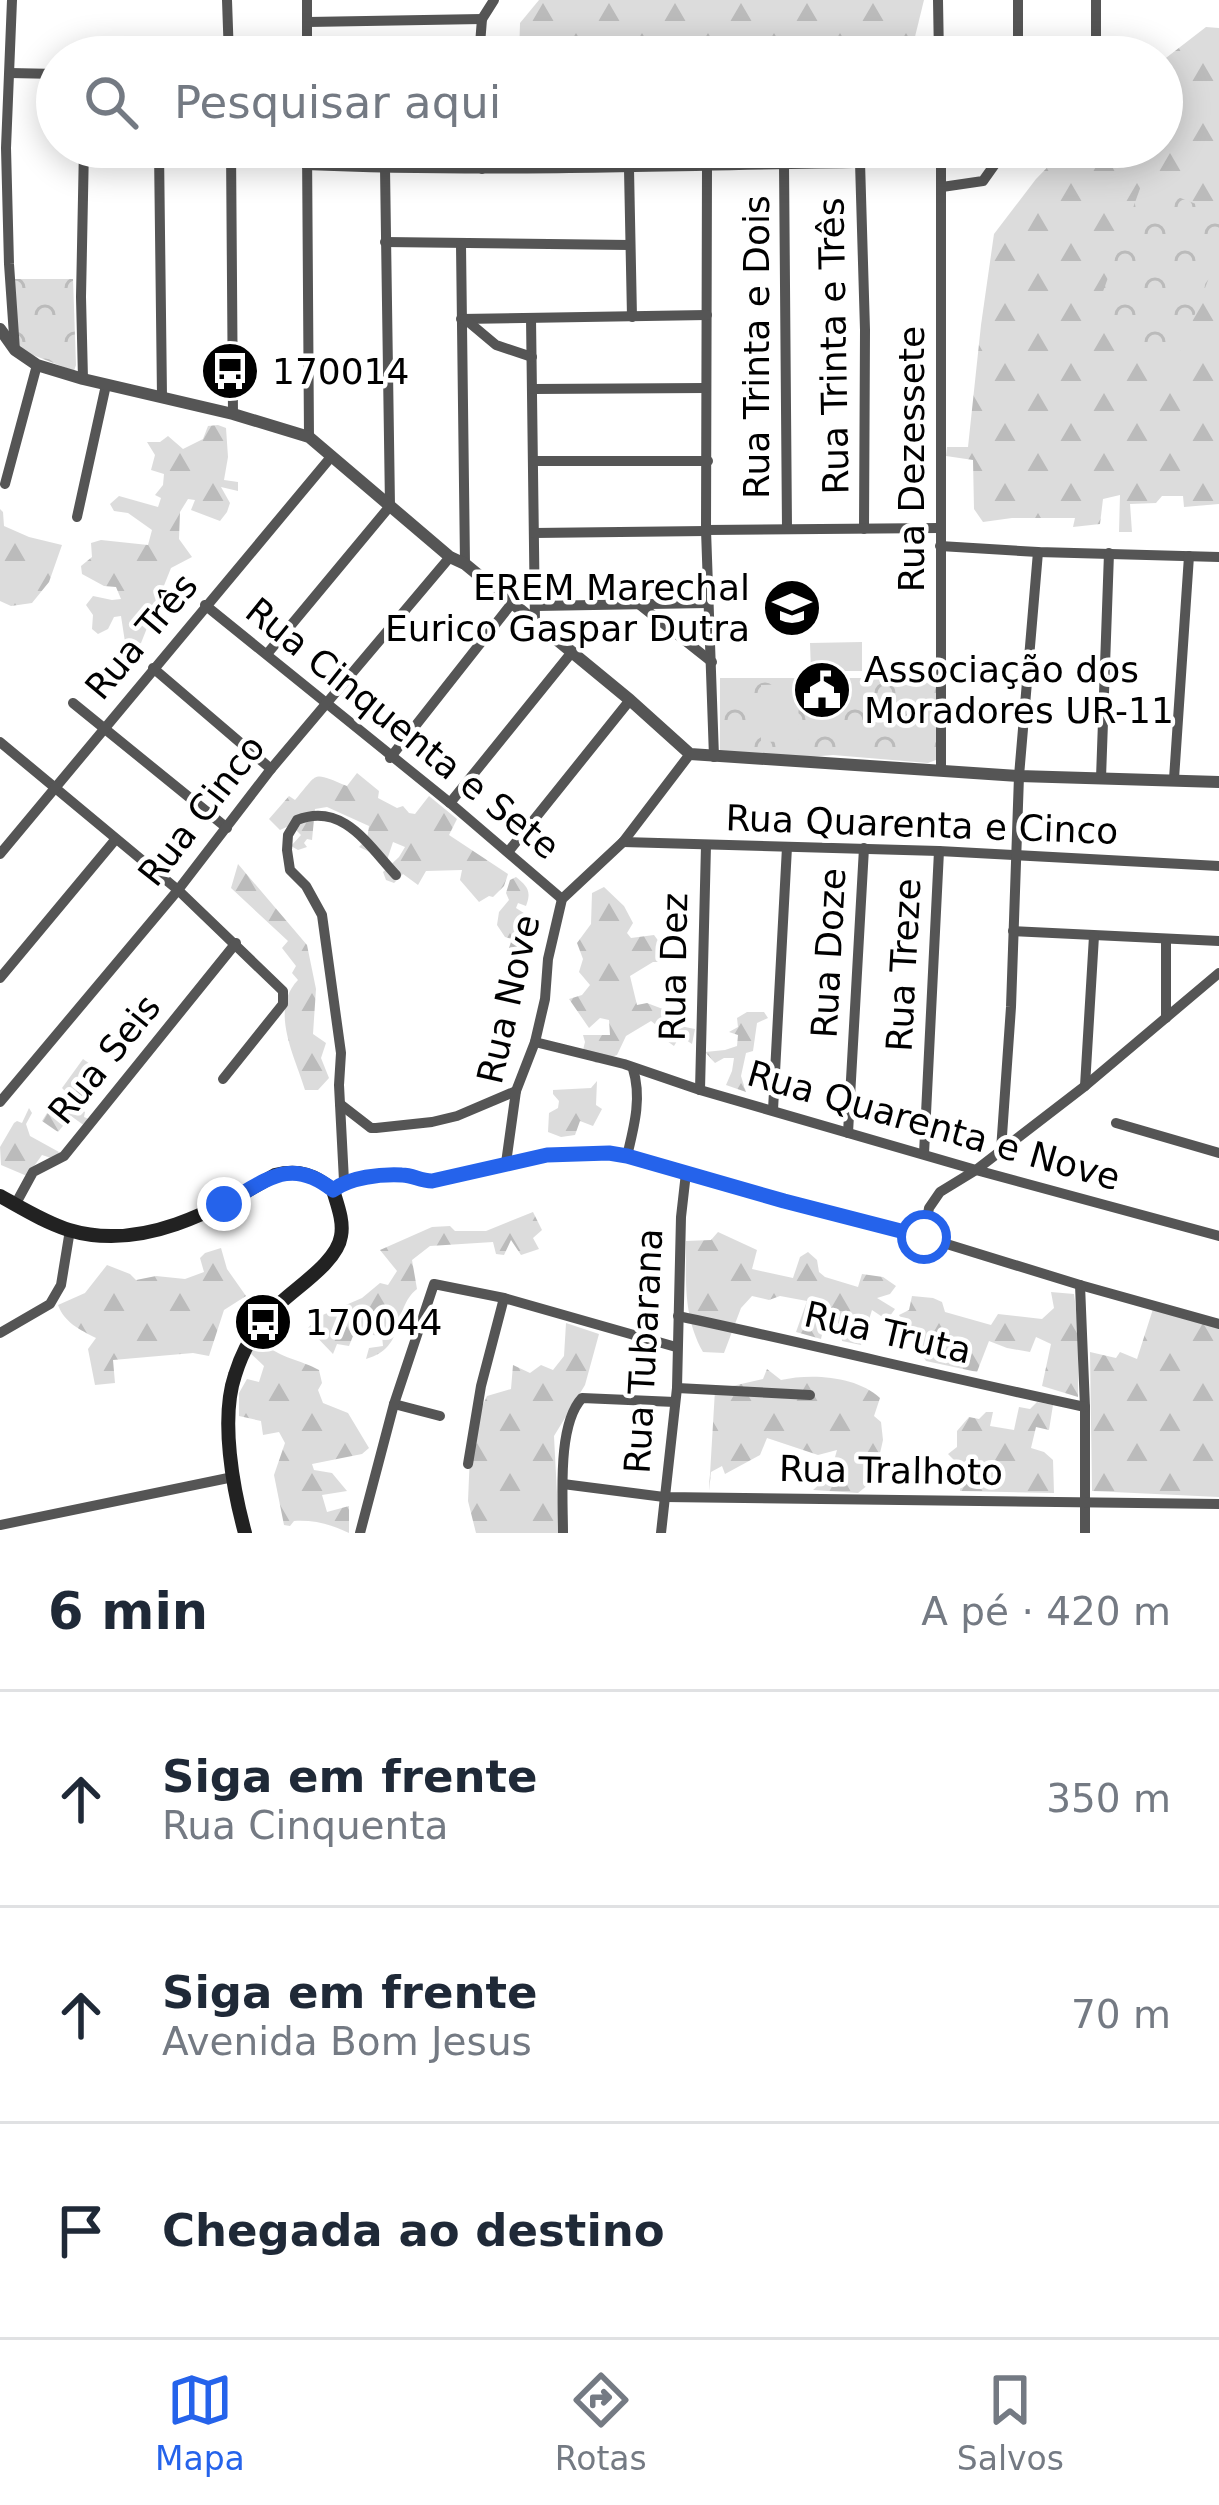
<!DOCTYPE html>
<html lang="pt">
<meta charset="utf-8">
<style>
:root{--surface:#fff;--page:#f2f2f3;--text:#1f2937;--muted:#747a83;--line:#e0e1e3;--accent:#2563eb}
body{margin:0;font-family:"DejaVu Sans",sans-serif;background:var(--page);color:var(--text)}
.stop{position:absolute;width:36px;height:36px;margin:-27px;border:9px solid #2563eb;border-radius:50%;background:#fff}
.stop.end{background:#2563eb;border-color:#fff;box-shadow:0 3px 12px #0008}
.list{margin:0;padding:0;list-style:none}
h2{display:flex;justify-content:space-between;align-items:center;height:156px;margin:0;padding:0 48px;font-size:51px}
h2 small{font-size:39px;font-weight:400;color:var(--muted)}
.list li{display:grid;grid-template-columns:78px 1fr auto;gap:36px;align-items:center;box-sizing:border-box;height:216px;padding:0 48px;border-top:3px solid var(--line)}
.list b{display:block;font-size:45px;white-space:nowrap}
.list p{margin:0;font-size:39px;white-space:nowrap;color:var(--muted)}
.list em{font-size:39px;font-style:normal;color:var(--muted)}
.icon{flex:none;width:66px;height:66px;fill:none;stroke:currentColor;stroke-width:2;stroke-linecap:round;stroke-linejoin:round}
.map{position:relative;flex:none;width:1219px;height:1533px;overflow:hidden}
.search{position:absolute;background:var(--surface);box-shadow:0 6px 30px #0003;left:36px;right:36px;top:36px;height:132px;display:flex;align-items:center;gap:30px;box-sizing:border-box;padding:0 42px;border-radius:66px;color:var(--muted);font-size:45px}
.sheet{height:804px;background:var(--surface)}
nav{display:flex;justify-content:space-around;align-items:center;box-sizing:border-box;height:168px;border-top:3px solid var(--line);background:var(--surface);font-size:33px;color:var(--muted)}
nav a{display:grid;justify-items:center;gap:6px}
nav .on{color:var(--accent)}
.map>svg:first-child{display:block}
</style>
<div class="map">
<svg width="1219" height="1533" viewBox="0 0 1219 1533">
<defs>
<pattern id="forest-firs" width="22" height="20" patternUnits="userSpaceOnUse" patternTransform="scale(3)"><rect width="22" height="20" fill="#dcdcdc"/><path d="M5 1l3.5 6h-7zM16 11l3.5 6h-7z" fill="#bbb"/></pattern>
<pattern id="park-crowns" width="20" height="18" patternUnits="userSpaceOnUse" patternTransform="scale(3)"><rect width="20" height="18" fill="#dcdcdc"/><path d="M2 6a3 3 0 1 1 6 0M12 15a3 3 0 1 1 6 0" fill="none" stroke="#bbb"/></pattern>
</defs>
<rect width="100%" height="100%" fill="#fff"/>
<g fill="url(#forest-firs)">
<polygon points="539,0 924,0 910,57 519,57 520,23"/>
<polygon points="1206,27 1219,28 1219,504 1184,507 1183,496 1162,496 1156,503 1130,504 1132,532 1119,532 1120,495 1103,499 1100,524 1073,527 1075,518 1012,518 983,522 974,509 973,460 946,456 947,447 968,447 981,325 994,234 1036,179 1067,147 1162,147 1162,61"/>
<polygon points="218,425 226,428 228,457 224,480 238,482 238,491 221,487 230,503 227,512 220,521 191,510 195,500 188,499 180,512 179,539 192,557 171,568 141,643 131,647 125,642 121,616 114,617 108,629 98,634 92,629 93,615 86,605 93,596 112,600 121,599 116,587 104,586 82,574 81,566 92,557 91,543 101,540 148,545 152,530 128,513 114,511 110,504 119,496 158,507 161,498 155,495 163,485 164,474 151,470 155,455 147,442 160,442 168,436 183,449 203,439 208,426"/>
<polygon points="0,509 3,512 4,526 29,537 62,545 49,582 32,603 11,606 0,601"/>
<path d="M357,773l22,18 -1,7 19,10 6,-2 6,7 6,1 14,-18 28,23 -8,16 59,39 -4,12 -11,11 -4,-1 -10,6 -19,-22 2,-10 -36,1 -8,14 -15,-11 -9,9 -8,-3 -3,-8 16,-15 6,-10 -12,-5 -6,18 -28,-13 8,-8 2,-13 -42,-19 -12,2 -3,31 -5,-1 -3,4 3,4 -9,3 -7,-4 10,-11 -10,-10 -11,5 -11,-11 20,-23 6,4c24,-28 16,-29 52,-14z"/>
<path d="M238,864l69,81 9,44 -3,45 13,9 -5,15 8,20 -11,12h-13c-10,-34 -36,-80 -7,-110l-6,-7 4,-7 -14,-18 6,-7 -57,-53z"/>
<path d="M516,877c11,9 16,14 10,29l-8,-3 -2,5 14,9 -6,2v7l9,6 -4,14h-11l-1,9 7,4 -6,9 -7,-4 -2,-16 3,-9 -7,-2 -8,-12 2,-13 10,-12 -3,-7 4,-13z"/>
<polygon points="604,887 624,906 633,923 627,933 631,938 654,935 674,962 653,962 630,976 637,1005 647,1003 668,1011 670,1024 695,1029 692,1044 680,1036 674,1046 667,1041 669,1035 651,1021 626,1036 617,1055 596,1063 582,1054 585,1042 583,1035 610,1035 609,1020 600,1018 589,1028 569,999 582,995 590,985 579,972 583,959 577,943 591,924 592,893"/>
<polygon points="747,1012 764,1012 768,1018 757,1023 753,1051 746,1053 741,1076 746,1092 726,1085 732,1071 734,1058 724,1058 715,1063 705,1052 725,1050 737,1046 738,1035 729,1032 738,1027 737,1018"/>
<polygon points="83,1059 100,1071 80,1109 85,1112 84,1117 91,1120 85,1126 71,1116 58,1132 42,1121 56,1099 64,1102 69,1095 62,1088"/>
<polygon points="597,1081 596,1105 602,1109 593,1126 580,1121 575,1135 561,1137 548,1132 549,1113 558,1108 559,1101 553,1094 553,1090 591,1088"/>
<polygon points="29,1108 32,1113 26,1124 30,1136 59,1152 54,1159 42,1155 27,1176 1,1165 0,1147 14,1123 17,1121 22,1123"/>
<path d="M533,1212l9,18 -9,8 6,11 -18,6 -10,-15 -7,15 -8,-1 -3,-12 -63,4 -18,14 5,29c-26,21 -9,58 -51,70l3,-11 14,-2 -1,-10 -9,-1 -16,-9 -8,20 -12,-2 -4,10 -25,-26 10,-11 44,-19 18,-15 8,2 9,-14 -17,-21 52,-23 18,-1 5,5h31z"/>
<path d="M718,1232l39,18 -5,19 41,9 7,-21 8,-5 9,8 2,12 6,5 33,10 4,-13 21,3 13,9 -6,8 -13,4 18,11 -8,11 -15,-10 -11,35 -19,-4 -1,-16 -15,-9 -5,23 -25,-7 11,-31 -27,-5 -11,4 -17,-4 -11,12 -17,45 -21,-1c-20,-36 -17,-71 -17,-111l25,-1z"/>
<path d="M221,1248l6,21 19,27 -22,14 -15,46 -16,-3 -80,7 2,23 -20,2 -7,-36 8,-11c-16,-8 -32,-16 -38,-33l27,-12 22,-28 23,9 6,6 20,-4 29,3 19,-7 -4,-14 5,-5z"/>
<polygon points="1051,1292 1074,1294 1078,1325 1078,1397 1042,1386 1051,1344 1036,1337 1030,1352 1007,1348 989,1341 977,1372 926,1361 918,1348 920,1335 910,1335 899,1315 909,1310 912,1296 933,1298 942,1302 945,1312 991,1325 998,1314 1042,1319 1054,1308"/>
<polygon points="1153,1309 1219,1325 1219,1497 1092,1491 1090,1352 1116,1358 1120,1352 1137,1359"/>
<polygon points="566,1323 599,1334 585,1385 554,1436 559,1533 476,1533 468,1501 471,1430 487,1396 511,1389 513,1365 530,1373 541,1365 553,1370 564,1356"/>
<path d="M265,1344c15,14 36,16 54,26l3,13 -4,7 5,13 25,10 21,35 -7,6 -50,10 2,6 18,3 15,18 -25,4 5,17 22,-6v27c-19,-9 -34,-13 -55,-12l-4,5 -6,-1 -10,-50 11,-32 -6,-11 -16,3 -2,-14 -22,-5v-23l8,-14 12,3 5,-16 -18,-17z"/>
<path d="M767,1369l14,11c30,-7 76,-4 99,18l-6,18 7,6 2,18 -9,40 -16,13 -45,-3 17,-15 7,-25 -19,5 -51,-17 -7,17 -35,19 -3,-8 -11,6 -2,19 6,-101 48,-11z"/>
<polygon points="1037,1402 1053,1405 1049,1430 1036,1427 1031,1448 1044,1452 1053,1460 1054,1493 960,1491 960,1466 948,1454 957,1447 957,1431 969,1417 979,1419 986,1412 993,1412 990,1426 1014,1430 1019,1407 1030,1409"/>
</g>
<g fill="url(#park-crowns)">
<polygon points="1142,183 1219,213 1219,252 1177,360 1091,325"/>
<polygon points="13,279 73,279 76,365 74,371 20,350"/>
<polygon points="720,678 941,678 936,760 928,763 833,755 785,759 720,752"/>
</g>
<g fill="#dcdcdc">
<polygon points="862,642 862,671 811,671 810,643"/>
<polygon points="798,684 799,741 761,742 761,685"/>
</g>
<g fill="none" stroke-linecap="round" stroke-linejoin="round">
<g stroke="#555" stroke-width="10">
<polyline points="12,0 6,148 9,264 15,350"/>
<polyline points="227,0 229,57"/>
<polyline points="938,0 939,57"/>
<polyline points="1018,0 1018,57"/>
<polyline points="308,22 482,19"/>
<polyline points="307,57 307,0"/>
<polyline points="479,57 482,19 494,0"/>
<polyline points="1096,57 1096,0"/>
<polyline points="10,73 57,74"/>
<polyline points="307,147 309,437"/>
<polyline points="482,147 482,169"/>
<polyline points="231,148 233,414"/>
<polyline points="159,150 162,397"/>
<polyline points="84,151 307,147"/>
<polyline points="860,162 865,330 864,529"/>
<polyline points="784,164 787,529"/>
<path d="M306,165c212,9 424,-2 636,-3"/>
<polyline points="707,167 706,530 714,757"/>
<polyline points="629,169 632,317"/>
<polyline points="942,187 983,181 1000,157"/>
<polyline points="385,242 630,245"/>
<polyline points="461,245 465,564"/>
<polyline points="531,318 535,622"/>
<polyline points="461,319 707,315"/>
<polyline points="465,319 496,345 532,357"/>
<polyline points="83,379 81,297 84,147"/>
<polyline points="533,389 706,388"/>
<polyline points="533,461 708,461"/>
<polyline points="5,484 37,365"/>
<polyline points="77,517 106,385"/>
<polyline points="706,530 939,528"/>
<polyline points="534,533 706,531"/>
<polyline points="940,546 1038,552 1219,557"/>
<polyline points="205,605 450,803 562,899"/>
<polyline points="640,605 712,662"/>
<polyline points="536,606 708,603"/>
<polyline points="267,654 390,506 385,168"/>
<polyline points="153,668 271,769"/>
<polyline points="73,703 227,828"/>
<polyline points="0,742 178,890 283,991 283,1004 223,1079"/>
<polyline points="390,758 512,603"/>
<polyline points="941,770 941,147"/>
<polyline points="1101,778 1109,553"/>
<polyline points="1174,779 1189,556"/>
<polyline points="450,803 572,652"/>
<polyline points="623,842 939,851 1219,866"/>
<polyline points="508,852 630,700"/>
<polyline points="0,854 331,457"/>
<polyline points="1013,931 1219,941"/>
<polyline points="0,978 115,840"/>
<polyline points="1166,1018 1166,940"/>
<polyline points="535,1042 624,1064 700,1090 976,1170 1219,1236"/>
<polyline points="1085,1086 1094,936"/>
<polyline points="700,1090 706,845"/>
<polyline points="0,1102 178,890 271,769 450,557"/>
<polyline points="340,1104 371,1128 376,1128 432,1122 457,1116 516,1091"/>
<polyline points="773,1110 787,847"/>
<polyline points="1116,1123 1219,1153"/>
<polyline points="848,1133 864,848"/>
<polyline points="1001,1150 1011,1007 1019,776 1038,552"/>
<polyline points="924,1154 939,851"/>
<path d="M627,1156c7,-29 15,-58 6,-87"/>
<polyline points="506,1163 516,1091 535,1042 545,999 548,959 562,899 623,842 690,754"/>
<path d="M344,1181l-5,-96 2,-32 -19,-138 -16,-29 -16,-16 -3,-20 1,-15 9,-15c46,-18 71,25 99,55"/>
<path d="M333,1190c17,-13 47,-16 69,-15 11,0 18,6 30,6l115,-26 46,-3 34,4 157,45 140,36 156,48 139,39"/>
<polyline points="15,1205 33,1172 64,1156 236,943"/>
<polyline points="924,1237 929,1208 940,1192 976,1170 1085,1086 1219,973"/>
<polyline points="1080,1285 1085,1407 1085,1533"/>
<path d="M678,1316c136,29 271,62 407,91"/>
<polyline points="0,1333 50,1304 61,1285 70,1230"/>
<polyline points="677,1388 810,1395"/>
<polyline points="394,1404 440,1416"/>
<polyline points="468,1464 481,1386 504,1298"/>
<polyline points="563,1484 664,1497 1219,1504"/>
<polyline points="0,1525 233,1477"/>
<polyline points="360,1533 394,1404 434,1284 504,1298 676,1347"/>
<path d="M563,1533c0,-36 -6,-108 19,-135l93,4"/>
<polyline points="661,1533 677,1388 681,1217 686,1173"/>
</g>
<polyline stroke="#555" stroke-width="12" points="0,329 15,350 37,365 83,379 233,414 309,437 450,557 465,564 630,700 690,754 1019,776 1219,782"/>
<path stroke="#222" stroke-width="14" d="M0,1196c22,12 44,26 69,34 73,22 144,-19 206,-55 24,-6 40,0 58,15 4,14 11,31 8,46 -4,28 -50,54 -69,75 -17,18 -30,41 -37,64 -15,44 -2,114 10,158"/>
</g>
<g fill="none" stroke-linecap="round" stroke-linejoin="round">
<path stroke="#2563eb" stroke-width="15" d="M224,1204c41,-22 65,-49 109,-14 17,-13 48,-16 69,-15 11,0 18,6 30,6l115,-26 62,-2 18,3 157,45 140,36"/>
</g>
<defs>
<symbol id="bus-disc" viewBox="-11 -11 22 22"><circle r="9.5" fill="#000" stroke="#fff"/><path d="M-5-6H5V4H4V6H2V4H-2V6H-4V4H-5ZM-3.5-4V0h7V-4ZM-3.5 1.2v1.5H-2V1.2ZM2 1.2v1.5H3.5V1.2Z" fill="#fff"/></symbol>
<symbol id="school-disc" viewBox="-11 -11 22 22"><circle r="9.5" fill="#000" stroke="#fff"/><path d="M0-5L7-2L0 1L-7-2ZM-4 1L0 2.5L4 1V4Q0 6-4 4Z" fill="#fff"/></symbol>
<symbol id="civic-disc" viewBox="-11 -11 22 22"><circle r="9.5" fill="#000" stroke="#fff"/><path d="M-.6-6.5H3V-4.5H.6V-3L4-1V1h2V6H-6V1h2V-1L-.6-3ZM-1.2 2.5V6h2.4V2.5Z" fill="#fff"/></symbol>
</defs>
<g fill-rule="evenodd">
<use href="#bus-disc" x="197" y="338" width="66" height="66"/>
<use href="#school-disc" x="759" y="575" width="66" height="66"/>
<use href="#civic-disc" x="789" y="657" width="66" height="66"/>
<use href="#bus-disc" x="230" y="1289" width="66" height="66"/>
</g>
<g text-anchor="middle" stroke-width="9" stroke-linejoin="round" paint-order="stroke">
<g font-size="36" fill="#000" stroke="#fff">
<text transform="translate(833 346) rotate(-91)" y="13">Rua Trinta e Três</text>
<text transform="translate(756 347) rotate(-90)" y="13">Rua Trinta e Dois</text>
<text transform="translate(911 459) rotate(-90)" y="13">Rua Dezessete</text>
<text transform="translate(141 636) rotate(-50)" y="13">Rua Três</text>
<text transform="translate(403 728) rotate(39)" y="13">Rua Cinquenta e Sete</text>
<text transform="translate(201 810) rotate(-52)" y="13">Rua Cinco</text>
<text transform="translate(922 824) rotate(2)" y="13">Rua Quarenta e Cinco</text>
<text transform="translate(828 953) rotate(-87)" y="13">Rua Doze</text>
<text transform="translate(903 965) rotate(-87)" y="13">Rua Treze</text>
<text transform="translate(673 967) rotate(-89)" y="13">Rua Dez</text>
<text transform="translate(508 999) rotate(-77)" y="13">Rua Nove</text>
<text transform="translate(104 1059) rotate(-51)" y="13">Rua Seis</text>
<text transform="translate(934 1125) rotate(16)" y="13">Rua Quarenta e Nove</text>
<text transform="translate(888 1332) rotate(13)" y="13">Rua Truta</text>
<text transform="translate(643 1351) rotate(-87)" y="13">Rua Tubarana</text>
<text transform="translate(891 1470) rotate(1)" y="13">Rua Tralhoto</text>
</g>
<g font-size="36" fill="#000" stroke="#fff" text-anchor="start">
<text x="272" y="384">170014</text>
<text x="750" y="600" text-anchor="end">EREM Marechal<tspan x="750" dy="41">Eurico Gaspar Dutra</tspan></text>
<text x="864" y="682">Associação dos<tspan x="864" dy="41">Moradores UR-11</tspan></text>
<text x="305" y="1335">170044</text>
</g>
</g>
</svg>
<div class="stop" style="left:924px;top:1237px"></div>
<div class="stop end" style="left:224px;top:1204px"></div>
<div class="search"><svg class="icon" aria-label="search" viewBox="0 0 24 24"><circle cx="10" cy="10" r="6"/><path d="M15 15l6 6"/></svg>Pesquisar aqui</div>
</div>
<section class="sheet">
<h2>6 min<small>A pé · 420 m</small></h2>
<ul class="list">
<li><svg class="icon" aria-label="ahead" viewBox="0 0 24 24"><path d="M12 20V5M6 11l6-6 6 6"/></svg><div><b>Siga em frente</b><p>Rua Cinquenta</p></div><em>350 m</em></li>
<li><svg class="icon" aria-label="ahead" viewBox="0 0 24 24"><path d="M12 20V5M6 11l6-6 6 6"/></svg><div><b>Siga em frente</b><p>Avenida Bom Jesus</p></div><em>70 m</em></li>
<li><svg class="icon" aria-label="arrive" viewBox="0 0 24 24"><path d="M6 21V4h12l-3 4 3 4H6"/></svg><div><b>Chegada ao destino</b></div></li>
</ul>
</section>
<nav>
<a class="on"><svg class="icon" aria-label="map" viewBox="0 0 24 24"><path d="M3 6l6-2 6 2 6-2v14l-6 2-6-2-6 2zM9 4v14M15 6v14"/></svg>Mapa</a>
<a><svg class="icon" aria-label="directions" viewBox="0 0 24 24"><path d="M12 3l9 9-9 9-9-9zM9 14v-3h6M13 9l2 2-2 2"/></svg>Rotas</a>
<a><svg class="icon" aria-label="saved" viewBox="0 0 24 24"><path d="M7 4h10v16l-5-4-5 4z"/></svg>Salvos</a>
</nav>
